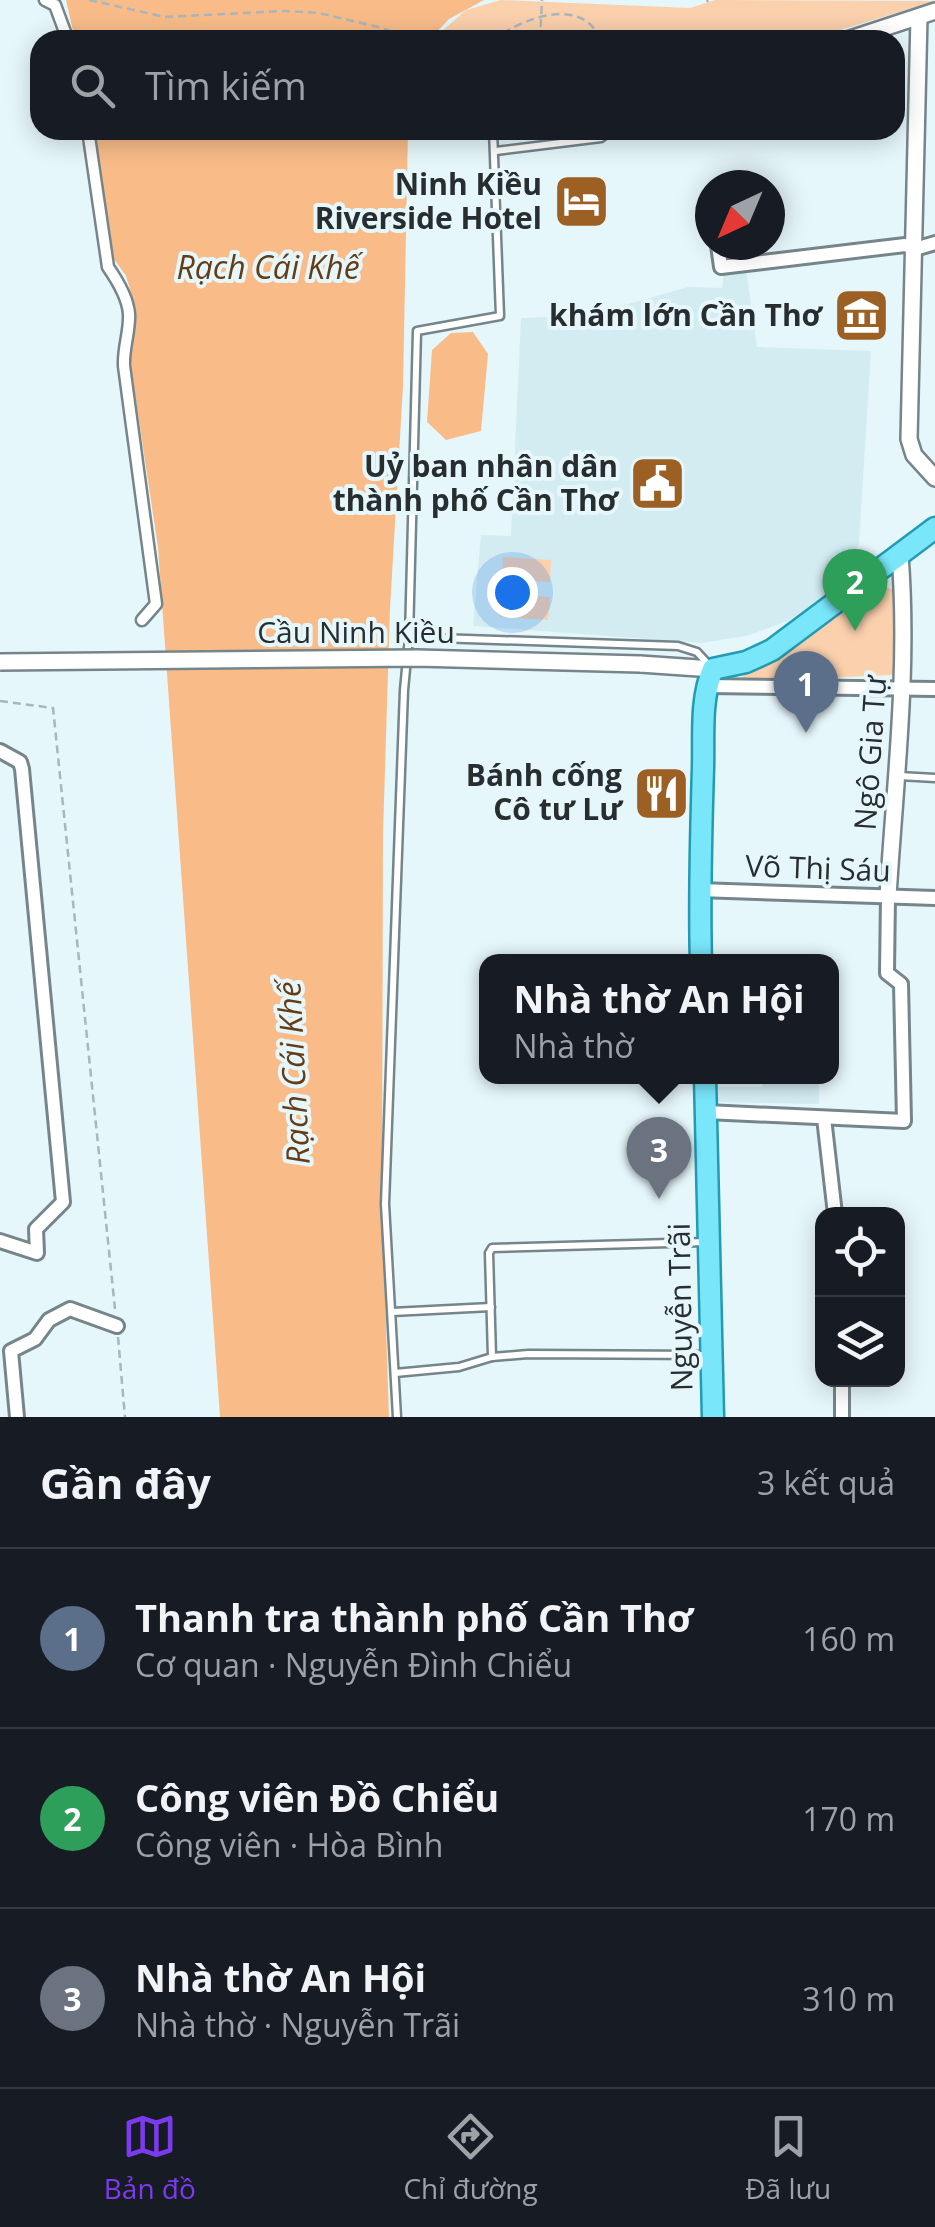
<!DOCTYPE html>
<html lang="vi">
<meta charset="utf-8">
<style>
:root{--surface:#171b24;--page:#20242c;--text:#f1f3f6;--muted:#9ea1a6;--line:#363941;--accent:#7c3aed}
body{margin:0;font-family:"Open Sans",sans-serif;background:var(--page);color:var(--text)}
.controls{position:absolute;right:30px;bottom:30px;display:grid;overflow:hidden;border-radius:20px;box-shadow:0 5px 25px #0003}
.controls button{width:90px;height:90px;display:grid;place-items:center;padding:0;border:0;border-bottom:2px solid var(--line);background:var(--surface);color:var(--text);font:50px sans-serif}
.compass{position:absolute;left:695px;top:170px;width:90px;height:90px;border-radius:50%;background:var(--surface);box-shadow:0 5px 25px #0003;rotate:224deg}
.you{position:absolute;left:512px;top:592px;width:35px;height:35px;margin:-25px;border:8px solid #fff;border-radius:50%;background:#1a73e8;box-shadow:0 0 0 15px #1a73e833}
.badge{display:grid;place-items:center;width:65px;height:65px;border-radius:50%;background:var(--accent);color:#fff;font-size:32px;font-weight:700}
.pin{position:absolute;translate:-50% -82px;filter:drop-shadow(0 2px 5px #0008)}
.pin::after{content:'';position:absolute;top:52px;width:35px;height:30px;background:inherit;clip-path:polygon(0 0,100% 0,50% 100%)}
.popup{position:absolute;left:479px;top:954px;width:360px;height:130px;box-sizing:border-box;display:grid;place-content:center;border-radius:20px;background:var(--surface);filter:drop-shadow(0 2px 8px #0005);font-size:32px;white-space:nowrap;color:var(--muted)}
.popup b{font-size:38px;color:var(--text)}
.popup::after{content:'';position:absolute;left:50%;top:100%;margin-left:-20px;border:20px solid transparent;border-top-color:var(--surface)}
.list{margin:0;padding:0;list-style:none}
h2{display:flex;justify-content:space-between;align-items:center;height:130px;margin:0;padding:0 40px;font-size:42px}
h2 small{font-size:32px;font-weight:400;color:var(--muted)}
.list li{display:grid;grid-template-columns:65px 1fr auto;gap:30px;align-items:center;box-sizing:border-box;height:180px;padding:0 40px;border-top:2px solid var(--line)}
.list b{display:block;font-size:38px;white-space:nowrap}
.list p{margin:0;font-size:32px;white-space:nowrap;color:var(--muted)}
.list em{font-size:32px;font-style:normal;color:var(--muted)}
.icon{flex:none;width:55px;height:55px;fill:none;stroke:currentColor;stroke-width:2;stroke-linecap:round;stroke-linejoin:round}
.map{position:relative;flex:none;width:935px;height:1417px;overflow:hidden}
.search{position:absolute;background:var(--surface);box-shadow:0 5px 25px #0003;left:30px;right:30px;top:30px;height:110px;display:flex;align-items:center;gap:25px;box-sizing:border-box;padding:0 35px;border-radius:30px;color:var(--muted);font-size:38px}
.sheet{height:670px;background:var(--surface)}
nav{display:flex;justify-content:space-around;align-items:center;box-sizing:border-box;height:140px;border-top:2px solid var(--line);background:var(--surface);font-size:28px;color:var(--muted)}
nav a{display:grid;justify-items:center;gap:5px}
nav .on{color:var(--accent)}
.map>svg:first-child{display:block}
</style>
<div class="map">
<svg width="935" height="1417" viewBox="0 0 935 1417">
<rect width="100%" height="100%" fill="#e6f7fb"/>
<g fill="#d2ecf2">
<polygon points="746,269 757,347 871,351 859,543 841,587 788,621 746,636 702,643 473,626 481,535 511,536 521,318 586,316 688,287 722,288 724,271"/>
<polygon points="763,1083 819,1084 819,1104 717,1102 718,1087 762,1087"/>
</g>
<g fill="#fad0ad">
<polygon points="501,0 690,8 715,0 935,1 808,40 432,40 466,10"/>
<polygon points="503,557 551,560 550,582 502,579"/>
<polygon points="889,588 898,592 897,671 892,675 734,682 877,589"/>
<polygon points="501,594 550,597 548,620 500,617"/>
</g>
<g fill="#f9bc89">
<polygon points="66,0 484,0 449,19 429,40 75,40"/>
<polygon points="94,130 408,130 403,386 390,609 383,834 382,1206 389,1417 220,1417 158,547 130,361 136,309 126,276 114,259"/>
<polygon points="473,332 488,354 481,431 446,440 427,422 432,350 451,333"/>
</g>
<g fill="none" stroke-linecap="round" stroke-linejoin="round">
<defs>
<g id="service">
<polyline points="496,151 601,138 612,130"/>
<polyline points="409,637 678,646 697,652 709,665"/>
<polyline points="899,776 935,778"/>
<polyline points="392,1312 491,1307"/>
<polyline points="492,1357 489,1253 492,1248 706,1242"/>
<polyline points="395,1373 459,1367 492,1357 528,1354 706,1355"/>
<polyline points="397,1417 385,1204 404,690 409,637 417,331 500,316 493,130"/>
</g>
<g id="pedestrian">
<polyline points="45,0 55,5 68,40"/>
<path d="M88,130l20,137c9,13 20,31 21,47 1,17 -6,34 -5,52l32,238 -14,16"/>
</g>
<g id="minor">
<polyline points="718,245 721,267 905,245 915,249 935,243"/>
<polyline points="706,686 935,689"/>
<polyline points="0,751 20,762 22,769 63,1202 36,1229 37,1253 0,1241"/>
<polyline points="699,890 935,898"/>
<polyline points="706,1112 904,1121 901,984 887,973 888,896"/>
<polyline points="824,1118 835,1214"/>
<polyline points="842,1380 842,1417"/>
<polyline points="17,1417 11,1351 35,1339 49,1320 70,1309 117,1326"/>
</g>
<g id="tertiary">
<polyline points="919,17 909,439 914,455 935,478"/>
<polyline points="847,40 935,11"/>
<polyline points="640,664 713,669"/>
<path d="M888,896c7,-115 21,-226 12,-341"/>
</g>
<g id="primary">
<path d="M701,962c-2,-65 0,-129 2,-194 1,-32 -3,-68 10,-99l33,-7 26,-12 163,-122"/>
<polyline points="705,1076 713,1417"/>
</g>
</defs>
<use href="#service" stroke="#768589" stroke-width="11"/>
<use href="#pedestrian" stroke="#768589" stroke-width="15"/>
<use href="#minor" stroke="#768589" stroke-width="18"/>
<use href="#tertiary" stroke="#768589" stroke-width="20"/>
<use href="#primary" stroke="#239bb1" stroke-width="25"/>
<g stroke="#a9b6ba" stroke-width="2.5" stroke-dasharray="8 5" stroke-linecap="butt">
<polyline points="89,0 165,17 284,11 319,13 382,28 413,40"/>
<polyline points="707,0 708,2"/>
<path d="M492,40c23,-16 67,-37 94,-19 7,4 11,13 16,19"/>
<polyline points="540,40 542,0"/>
<polyline points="637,40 643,37 656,40"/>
<polyline points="0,701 53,708 115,1309"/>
<polyline points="118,1337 125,1417"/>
</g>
<use href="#service" stroke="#fff" stroke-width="6"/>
<use href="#pedestrian" stroke="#fff" stroke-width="10"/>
<use href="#minor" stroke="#fff" stroke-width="12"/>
<use href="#tertiary" stroke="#fff" stroke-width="15"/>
<use href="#primary" stroke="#79e6fa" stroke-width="20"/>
<defs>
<polyline id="tertiary-bridge" points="0,662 417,658 640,664"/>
</defs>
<use href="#tertiary-bridge" stroke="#768589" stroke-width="20" stroke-linecap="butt"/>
<use href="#tertiary-bridge" stroke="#fff" stroke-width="15"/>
</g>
<defs>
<symbol id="hotel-square" viewBox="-11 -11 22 22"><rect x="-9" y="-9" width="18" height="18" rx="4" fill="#9d6024" stroke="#e6f7fb"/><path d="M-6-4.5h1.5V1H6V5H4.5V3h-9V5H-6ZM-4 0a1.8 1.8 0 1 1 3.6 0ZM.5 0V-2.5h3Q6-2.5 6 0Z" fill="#fff"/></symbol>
<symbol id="museum-square" viewBox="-11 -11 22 22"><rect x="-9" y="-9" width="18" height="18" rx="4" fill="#9d6024" stroke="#e6f7fb"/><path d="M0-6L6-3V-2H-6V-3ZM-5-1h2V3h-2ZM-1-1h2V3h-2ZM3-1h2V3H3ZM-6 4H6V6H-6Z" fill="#fff"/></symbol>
<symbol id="civic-square" viewBox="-11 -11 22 22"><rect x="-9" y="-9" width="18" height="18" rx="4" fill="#9d6024" stroke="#e6f7fb"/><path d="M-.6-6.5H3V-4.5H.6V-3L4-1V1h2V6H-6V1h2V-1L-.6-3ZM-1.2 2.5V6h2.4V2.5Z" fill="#fff"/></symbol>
<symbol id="restaurant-square" viewBox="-11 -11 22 22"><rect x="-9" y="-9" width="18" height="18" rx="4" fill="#9d6024" stroke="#e6f7fb"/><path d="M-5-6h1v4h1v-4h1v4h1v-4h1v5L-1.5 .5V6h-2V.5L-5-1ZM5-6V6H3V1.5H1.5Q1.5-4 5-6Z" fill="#fff"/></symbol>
</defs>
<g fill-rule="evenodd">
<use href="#hotel-square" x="550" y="170" width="63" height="63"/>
<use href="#museum-square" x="830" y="284" width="63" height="63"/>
<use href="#civic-square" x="626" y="452" width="63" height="63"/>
<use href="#restaurant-square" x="630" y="762" width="63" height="63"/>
</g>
<g text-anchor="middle" stroke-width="8" stroke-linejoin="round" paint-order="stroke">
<g font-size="30" font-weight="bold" fill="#282e30" stroke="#e6f7fb" text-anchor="end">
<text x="542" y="195">Ninh Kiều<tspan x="542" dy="34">Riverside Hotel</tspan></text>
<text x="822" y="326">khám lớn Cần Thơ</text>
<text x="618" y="477">Uỷ ban nhân dân<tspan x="618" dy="34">thành phố Cần Thơ</tspan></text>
<text x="622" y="786">Bánh cống<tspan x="622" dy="34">Cô tư Lư</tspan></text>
</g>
<g font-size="30" fill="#282e30" stroke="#e6f7fb">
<text x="356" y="643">Cầu Ninh Kiều</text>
<text transform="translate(871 753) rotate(-86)" y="10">Ngô Gia Tự</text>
<text transform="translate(818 869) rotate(2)" y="10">Võ Thị Sáu</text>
<text transform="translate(681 1307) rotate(-91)" y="10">Nguyễn Trãi</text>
</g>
<g font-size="32" font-style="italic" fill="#643d17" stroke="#e6f7fb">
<text x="268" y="279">Rạch Cái Khế</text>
<text transform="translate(294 1073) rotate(-93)" y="11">Rạch Cái Khế</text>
</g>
</g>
</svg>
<div class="controls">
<button><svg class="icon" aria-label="locate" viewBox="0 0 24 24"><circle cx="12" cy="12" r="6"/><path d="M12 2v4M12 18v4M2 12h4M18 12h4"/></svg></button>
<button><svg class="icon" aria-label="layers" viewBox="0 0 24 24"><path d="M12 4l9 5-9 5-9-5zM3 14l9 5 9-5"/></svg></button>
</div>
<svg class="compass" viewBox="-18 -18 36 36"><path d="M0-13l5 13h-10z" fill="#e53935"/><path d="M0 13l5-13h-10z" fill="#9ea1a6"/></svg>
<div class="you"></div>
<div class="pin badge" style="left:806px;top:733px;background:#5c6f8a">1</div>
<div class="pin badge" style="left:855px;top:631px;background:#2e9e5b">2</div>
<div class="pin badge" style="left:659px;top:1199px;background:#6b7280">3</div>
<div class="popup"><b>Nhà thờ An Hội</b>Nhà thờ</div>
<div class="search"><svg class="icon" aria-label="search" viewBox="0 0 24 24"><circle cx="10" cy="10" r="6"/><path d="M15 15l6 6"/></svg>Tìm kiếm</div>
</div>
<section class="sheet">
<h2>Gần đây<small>3 kết quả</small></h2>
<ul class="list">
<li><span class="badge" style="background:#5c6f8a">1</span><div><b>Thanh tra thành phố Cần Thơ</b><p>Cơ quan · Nguyễn Đình Chiểu</p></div><em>160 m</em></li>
<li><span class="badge" style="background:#2e9e5b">2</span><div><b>Công viên Đồ Chiểu</b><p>Công viên · Hòa Bình</p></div><em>170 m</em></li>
<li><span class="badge" style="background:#6b7280">3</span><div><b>Nhà thờ An Hội</b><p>Nhà thờ · Nguyễn Trãi</p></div><em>310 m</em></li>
</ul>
</section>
<nav>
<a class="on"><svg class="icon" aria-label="map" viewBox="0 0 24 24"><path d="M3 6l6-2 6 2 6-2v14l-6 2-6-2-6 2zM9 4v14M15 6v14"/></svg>Bản đồ</a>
<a><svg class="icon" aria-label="directions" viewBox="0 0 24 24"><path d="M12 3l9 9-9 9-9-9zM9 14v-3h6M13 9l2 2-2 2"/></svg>Chỉ đường</a>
<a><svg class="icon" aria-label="saved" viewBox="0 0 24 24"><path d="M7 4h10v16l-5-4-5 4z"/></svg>Đã lưu</a>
</nav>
